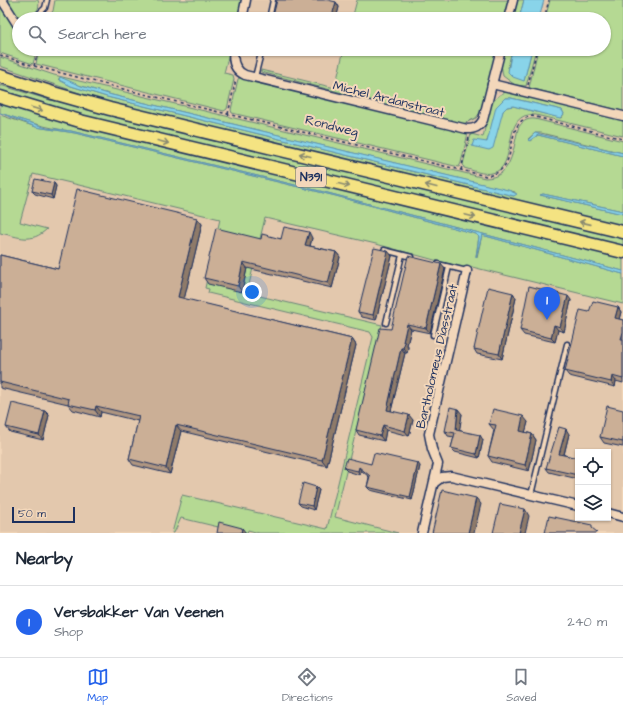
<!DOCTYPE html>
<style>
:root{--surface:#fff;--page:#f2f2f3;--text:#1f2937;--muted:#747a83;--line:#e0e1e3;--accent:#2563eb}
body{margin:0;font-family:"Architects Daughter",sans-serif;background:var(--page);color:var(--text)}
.controls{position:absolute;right:12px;bottom:12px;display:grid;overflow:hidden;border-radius:0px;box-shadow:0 1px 3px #0004}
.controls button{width:36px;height:36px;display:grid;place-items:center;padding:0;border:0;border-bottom:1px solid var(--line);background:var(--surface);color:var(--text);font:20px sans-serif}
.scale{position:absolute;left:12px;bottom:10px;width:63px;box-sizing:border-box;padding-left:4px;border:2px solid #1b2f5e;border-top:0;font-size:11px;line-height:14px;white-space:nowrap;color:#1b2f5e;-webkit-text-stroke:3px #f3d7ba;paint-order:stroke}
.you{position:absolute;left:252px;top:292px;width:14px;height:14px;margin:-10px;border:3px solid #fff;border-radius:50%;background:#1a73e8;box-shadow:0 0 0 6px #1a73e833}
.badge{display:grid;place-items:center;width:26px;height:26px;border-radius:50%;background:var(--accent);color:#fff;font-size:13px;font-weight:700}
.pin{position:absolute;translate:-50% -33px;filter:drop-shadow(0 1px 2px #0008)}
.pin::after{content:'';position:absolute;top:21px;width:14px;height:12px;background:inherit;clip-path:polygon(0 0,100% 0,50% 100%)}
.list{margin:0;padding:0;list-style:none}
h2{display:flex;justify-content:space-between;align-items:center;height:52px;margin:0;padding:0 16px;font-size:17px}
h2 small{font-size:13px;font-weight:400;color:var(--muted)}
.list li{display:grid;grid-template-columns:26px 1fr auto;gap:12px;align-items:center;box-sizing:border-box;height:72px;padding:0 16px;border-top:1px solid var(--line)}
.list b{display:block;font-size:15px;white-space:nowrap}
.list p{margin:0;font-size:13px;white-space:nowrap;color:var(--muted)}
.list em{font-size:13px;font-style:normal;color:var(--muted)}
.icon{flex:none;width:22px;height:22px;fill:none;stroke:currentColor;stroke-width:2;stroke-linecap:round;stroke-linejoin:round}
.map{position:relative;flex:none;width:623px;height:533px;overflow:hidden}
.search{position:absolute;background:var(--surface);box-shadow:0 1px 3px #0004;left:12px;right:12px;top:12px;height:44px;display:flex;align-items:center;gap:10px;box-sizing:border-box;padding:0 14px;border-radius:22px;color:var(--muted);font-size:15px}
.sheet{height:124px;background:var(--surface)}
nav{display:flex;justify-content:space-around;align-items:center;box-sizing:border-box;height:56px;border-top:1px solid var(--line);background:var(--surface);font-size:11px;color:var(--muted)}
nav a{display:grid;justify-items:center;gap:2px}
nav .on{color:var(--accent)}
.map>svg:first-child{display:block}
</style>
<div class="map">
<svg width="623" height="533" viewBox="0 0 623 533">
<rect width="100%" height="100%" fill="#f3d7ba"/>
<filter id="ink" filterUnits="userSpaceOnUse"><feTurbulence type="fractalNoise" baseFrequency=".025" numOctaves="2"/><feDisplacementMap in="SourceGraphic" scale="8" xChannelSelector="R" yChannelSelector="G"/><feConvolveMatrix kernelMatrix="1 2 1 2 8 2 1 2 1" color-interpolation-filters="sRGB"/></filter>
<g filter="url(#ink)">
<path fill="#e3c8ad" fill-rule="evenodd" d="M0,0h623v533h-623zM19,19h585v30h-585zM578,452h30v66h-30z"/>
<g fill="#b5d993" stroke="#688478" fill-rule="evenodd">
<path d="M8,0h30c4,12 -8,19 -19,19z"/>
<polygon points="55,0 242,0 238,19 46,19 53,11"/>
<polygon points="357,0 509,0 504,19 352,19"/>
<polygon points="517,0 524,0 519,19 512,19"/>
<polygon points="550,0 623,0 623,111 529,88 538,49 604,49 604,19 545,19"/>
<polygon points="0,2 19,34 19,49 33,49 36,52 33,64 0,53"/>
<polygon points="37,49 230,49 224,73 233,75 234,79 227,109 224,111 36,64 39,51"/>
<polygon points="344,49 497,49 481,111 476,118 463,124 261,72 261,70 335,88"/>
<polygon points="505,49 512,49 508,68 524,81 532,49 536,49 526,86 515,85 503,76 501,64"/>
<path d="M0,57l54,18 431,103c27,0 28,-29 33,-49 3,-7 9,-11 17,-10l88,22v12l-82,-20h-6l-7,6 2,2 8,-6 85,21v55l-80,-17 -3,1 83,19v13l-415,-99 -111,-29 -97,-33zM58,79l54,16 403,97 -1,4 -407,-99 -36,-11z"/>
<polygon points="241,77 468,133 461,163 459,167 232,113 231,110 238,79"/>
<polygon points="0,85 50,100 77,105 623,237 623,247 100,122 0,92"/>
<path d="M506,92l117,28v16l-87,-21c-37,-5 -16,53 -44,58 -9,2 -20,-3 -28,-5l-1,-4 8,-30 12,3c4,-16 5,-40 23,-45zM505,98h6l51,12 2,4 -3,4 -48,-12 -6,1 -4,4 -14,39 -3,-7z"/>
<path d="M0,102l623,155v14l-299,-79 -253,-61c-25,-3 -47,-10 -71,-18z"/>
<path d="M0,115l36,12 39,6 261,63 140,38 3,2 -3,20 1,1 5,-22 141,39v30l-151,-37 -1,3 -95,-26 -111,-26 -18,75 135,32 -47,192 63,16h-139l-11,-3 -1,3h-4l-62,-15 -7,15h-2l10,-38 145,34 46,-192 -3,-5 -162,-39 1,-4 -4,-1 15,-69 -187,-45 -13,48 27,7c-16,15 -27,8 -47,4z"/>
</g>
<g fill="#89d4e9" stroke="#5d92b1">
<polygon points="524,0 544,0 539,19 519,19"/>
<polygon points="512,49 532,49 524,81 513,77 508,72"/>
<polygon points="60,77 81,86 112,95 508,190 517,194 514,196 107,97 71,86 59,80"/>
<polygon points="505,98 511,98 562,110 564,114 560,118 513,106 507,107 503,111 493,148 489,150 472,146 474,140 487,142 496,107"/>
<polygon points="0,113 47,128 71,131 324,192 623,271 623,274 482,235 476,257 479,237 476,234 336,196 75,133 36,127"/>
<polygon points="535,133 623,153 623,156 538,135 529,141 528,140"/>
<polygon points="543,194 623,211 623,214 540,195"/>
</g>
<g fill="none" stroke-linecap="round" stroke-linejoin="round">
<defs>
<g id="lane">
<polyline points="33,19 45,8 47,0"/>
<polyline points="269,19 273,0"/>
<polyline points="255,77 262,49"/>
<polyline points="384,250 412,257"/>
<polyline points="438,264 467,271"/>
<polyline points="386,323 402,255"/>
<polyline points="433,335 449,267"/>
<polyline points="531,495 567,344"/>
</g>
<g id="street">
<polyline points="2,0 19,27"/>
<polyline points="242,19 246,0"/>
<polyline points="508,19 513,0"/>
<path d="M234,49c-2,11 0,21 11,26l222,54c8,0 12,-2 16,-9l18,-71"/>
<polyline points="492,84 623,116"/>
<polyline points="434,483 442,477 451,476 578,506"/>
<polyline points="608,513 623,517"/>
<polyline points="422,533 438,464 432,449 429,434 467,271"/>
</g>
<g id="primary">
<polyline points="0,76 53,93 110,109 623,232"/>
<polyline points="0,97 80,121 623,252"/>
</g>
</defs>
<use href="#lane" stroke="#1b2f5e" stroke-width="7"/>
<use href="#street" stroke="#1b2f5e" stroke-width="11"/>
<use href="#primary" stroke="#1b2f5e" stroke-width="15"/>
<g stroke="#1b2f5e" stroke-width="1.5" stroke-dasharray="3 3" stroke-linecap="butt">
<polyline points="544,19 549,0"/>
<path d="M0,55l34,11 85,22 367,88c38,-5 14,-54 46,-60l91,23"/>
<polyline points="34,66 38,52 35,49"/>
<polyline points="528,85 537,49"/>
<polyline points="228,114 236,79"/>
<polyline points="461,170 469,137"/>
</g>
<use href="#lane" stroke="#f3d7ba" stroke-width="4"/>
<use href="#street" stroke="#f3d7ba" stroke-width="8"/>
<use href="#primary" stroke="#f4e382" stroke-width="12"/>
</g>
<g fill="#af9681" stroke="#1b2f5e">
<polygon points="336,2 339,7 336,19 275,19 273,16"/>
<polygon points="54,183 56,186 53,199 35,194 32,191"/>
<polygon points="197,218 202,224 184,299 352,339 356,345 327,466 181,431 170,474 133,465 129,459 138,421 101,412 100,417 73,410 68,404 0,388 0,255 58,269"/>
<polygon points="312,238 310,246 336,252 340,257 332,288 247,268 242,292 208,284 204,278 261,239"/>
<polygon points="392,256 376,320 362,317 358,312"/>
<polygon points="445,269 430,333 411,329 407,345 408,347 407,353 405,353 391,411 413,420 409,436 386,430 384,441 359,435 356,430 391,329"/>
<polygon points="513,293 516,298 502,359 477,354 474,349"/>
<polygon points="571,300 564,332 558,330 555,342 524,335 520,330"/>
<polygon points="618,307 621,312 619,319 623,320 623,383 616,381 615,387 569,376 565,371"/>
<polygon points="623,410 623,447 604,443 600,437"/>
<polygon points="45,411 49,415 43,440 10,432 6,427"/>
<polygon points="462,414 459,430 483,440 479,458 455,452 451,448 454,437 448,436 445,431"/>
<polygon points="528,422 525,432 532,434 536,440 529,471 492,462 488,456 494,430 489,424"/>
<polygon points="569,434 564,455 578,458 578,479 549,472 546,468"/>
<polygon points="371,464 420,466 412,500 370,490 367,487 369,477 361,470 360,475 347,471 344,468"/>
<polygon points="319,490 314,510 301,506 298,503"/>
</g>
<g fill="#8e7a69" stroke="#1b2f5e">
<polygon points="336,2 339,7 336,19 331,19"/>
<polygon points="54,183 56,186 53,199 51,195"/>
<polygon points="197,218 202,224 183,304 178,297"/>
<polygon points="309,232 312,238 309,250 305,245"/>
<polygon points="388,251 392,256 376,320 373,315"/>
<polygon points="336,252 340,257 332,288 328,283"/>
<polygon points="243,262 247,268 242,292 238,286"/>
<polygon points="441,264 445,269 430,333 426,328"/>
<polygon points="513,293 516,298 502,359 499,354"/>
<polygon points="568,296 571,300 564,332 560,327"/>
<polygon points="618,307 621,312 618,323 615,318"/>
<polygon points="407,324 411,329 407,345 408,347 407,353 403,348 403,342"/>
<polygon points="554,325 558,330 555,342 551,338"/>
<polygon points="352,339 356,345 327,466 322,460"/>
<polygon points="401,348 405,353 390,415 387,410"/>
<polygon points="612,376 616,381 615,387 611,382"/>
<polygon points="96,406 101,412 100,417 95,410"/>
<polygon points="458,409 462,414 459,434 456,430"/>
<polygon points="45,411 49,415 43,440 39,435"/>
<polygon points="409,415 413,420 409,436 405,431"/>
<polygon points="523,416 528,422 524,437 520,431"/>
<polygon points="176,425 181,431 170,474 166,468"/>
<polygon points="383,425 386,430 384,441 380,436"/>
<polygon points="566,429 569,434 563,458 559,454"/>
<polygon points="532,434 536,440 529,471 525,465"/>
<polygon points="480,435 483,440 479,458 476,454"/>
<polygon points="418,463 420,466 412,500 410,497"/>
<polygon points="359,467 361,470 360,475 358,471"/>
<polygon points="316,487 319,490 314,510 312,506"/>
<polygon points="476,498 481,504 474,533 468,533"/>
<polygon points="525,509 529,516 525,533 519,533"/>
<polygon points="242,528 246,533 241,533"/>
</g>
<g fill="#cbaf96" stroke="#1b2f5e">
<polygon points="277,0 328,0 336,2 331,19 285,19 273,16"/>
<polygon points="35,179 54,183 51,195 32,191"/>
<polygon points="77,189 197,218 178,297 352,339 322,460 176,425 166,468 129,459 139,416 96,406 95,410 68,404 69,399 0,382 0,255 58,269"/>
<polygon points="284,227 309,232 305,245 336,252 328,283 243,262 238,286 204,278 216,228 261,239 262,234 281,239"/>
<polygon points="374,248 388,251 373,315 358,312"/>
<polygon points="408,256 441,264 426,328 407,324 403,342 405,342 403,348 401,348 387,410 409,415 405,431 383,425 380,436 356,430 380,328 391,329"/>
<polygon points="529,286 568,296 560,327 554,325 551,338 520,330"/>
<polygon points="488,287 513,293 499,354 474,349"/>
<polygon points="593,301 618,307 615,318 623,320 623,332 621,339 623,339 623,379 612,376 611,382 565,371 580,310 589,312"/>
<polygon points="12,403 45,411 39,435 6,427"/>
<polygon points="607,406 623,410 623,442 600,437"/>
<polygon points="450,407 458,409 456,430 480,435 476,454 451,448 455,433 445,431"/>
<polygon points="493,409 523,416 520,431 532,434 525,465 488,456 496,425 489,424"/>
<polygon points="559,427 566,429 559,454 578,458 578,475 546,468"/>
<polygon points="374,453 418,463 410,497 367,487 370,476 359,467 358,471 344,468 347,458 371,464"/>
<polygon points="303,483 316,487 312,506 298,503"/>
<polygon points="442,490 476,498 468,533 432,533"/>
<polygon points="500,504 525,509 519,533 493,533"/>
<polygon points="549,516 592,525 592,528 597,532 596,533 545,533"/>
<polygon points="219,522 242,528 241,533 217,533"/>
</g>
<defs><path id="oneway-shaft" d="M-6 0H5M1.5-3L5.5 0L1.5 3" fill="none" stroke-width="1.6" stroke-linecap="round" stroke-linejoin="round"/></defs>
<g stroke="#888970">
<use href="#oneway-shaft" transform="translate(37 109) rotate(18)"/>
<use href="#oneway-shaft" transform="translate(163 142) rotate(14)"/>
<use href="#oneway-shaft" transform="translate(305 155) rotate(-166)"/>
<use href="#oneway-shaft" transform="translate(344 185) rotate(14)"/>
<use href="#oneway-shaft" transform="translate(431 186) rotate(-166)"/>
<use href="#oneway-shaft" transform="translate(470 216) rotate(14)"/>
<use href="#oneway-shaft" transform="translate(585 223) rotate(-167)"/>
</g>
</g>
<g text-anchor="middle" stroke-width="4" stroke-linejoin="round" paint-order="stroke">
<rect fill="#f3d7ba" stroke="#5c617a" stroke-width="1" x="296" y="167" width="30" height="20" rx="3"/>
<g font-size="12" font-weight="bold" fill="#1b2f5e">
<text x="311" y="181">N391</text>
</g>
<g font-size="13" fill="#1b2f5e" stroke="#f3d7ba">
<text transform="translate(389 98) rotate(14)" y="5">Michel Ardanstraat</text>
<text transform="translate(332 125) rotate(14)" y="5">Rondweg</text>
<text transform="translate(436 356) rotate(-77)" y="5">Bartholomeus Diasstraat</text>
</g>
</g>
</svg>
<div class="controls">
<button><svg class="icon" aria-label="locate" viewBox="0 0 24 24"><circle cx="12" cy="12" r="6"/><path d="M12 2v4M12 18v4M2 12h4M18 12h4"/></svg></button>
<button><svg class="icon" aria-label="layers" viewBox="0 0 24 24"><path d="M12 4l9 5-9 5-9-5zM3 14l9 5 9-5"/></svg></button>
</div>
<div class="scale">50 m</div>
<div class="you"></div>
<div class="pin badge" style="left:547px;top:320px">1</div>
<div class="search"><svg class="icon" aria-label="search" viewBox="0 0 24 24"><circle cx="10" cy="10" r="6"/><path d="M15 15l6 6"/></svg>Search here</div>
</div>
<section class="sheet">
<h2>Nearby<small></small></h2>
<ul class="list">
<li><span class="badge">1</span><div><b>Versbakker Van Veenen</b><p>Shop</p></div><em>240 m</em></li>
</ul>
</section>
<nav>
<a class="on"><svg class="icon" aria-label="map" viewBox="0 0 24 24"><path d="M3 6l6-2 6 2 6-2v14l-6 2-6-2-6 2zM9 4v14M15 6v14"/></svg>Map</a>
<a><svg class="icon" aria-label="directions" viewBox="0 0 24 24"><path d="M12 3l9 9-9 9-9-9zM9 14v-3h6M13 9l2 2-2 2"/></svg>Directions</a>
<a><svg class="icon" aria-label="saved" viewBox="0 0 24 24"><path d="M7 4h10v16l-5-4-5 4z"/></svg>Saved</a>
</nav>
